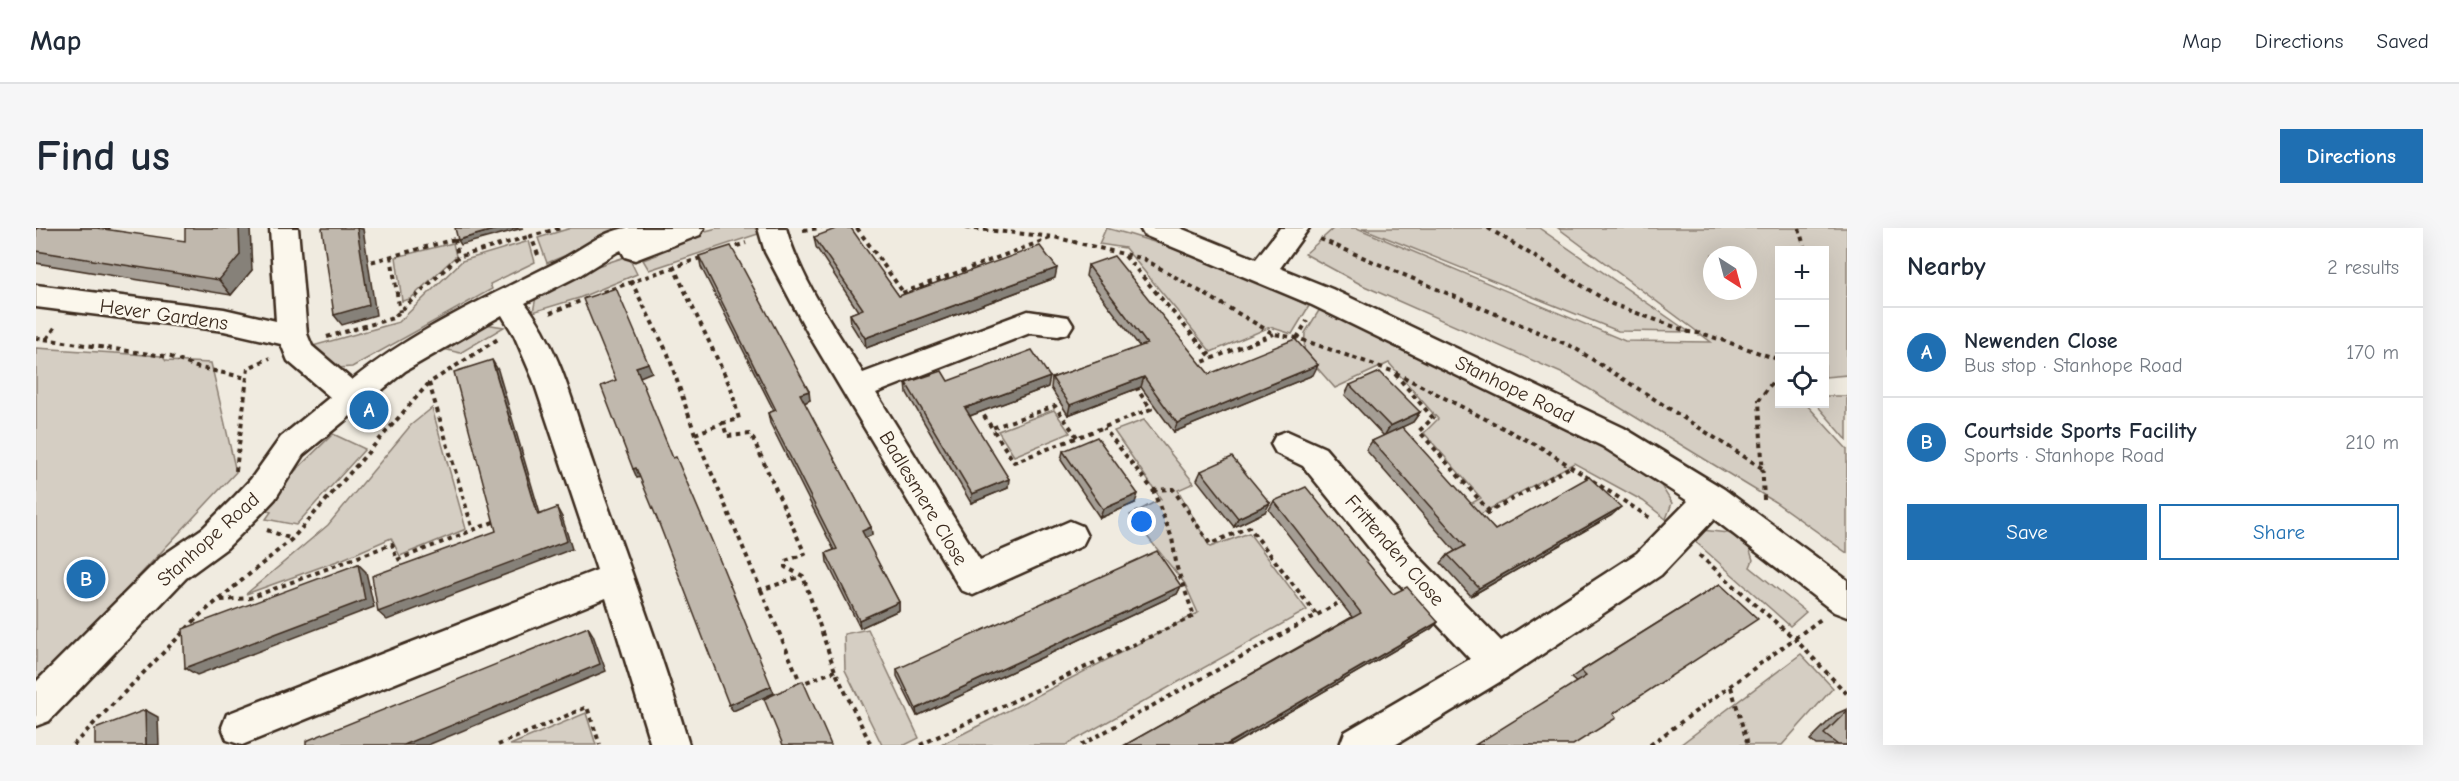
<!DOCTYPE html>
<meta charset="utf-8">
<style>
:root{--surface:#fff;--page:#f6f6f7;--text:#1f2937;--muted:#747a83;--line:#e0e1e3;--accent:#1f6fb2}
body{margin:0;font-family:"Comic Neue",sans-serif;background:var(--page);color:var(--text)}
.controls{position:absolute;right:18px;top:18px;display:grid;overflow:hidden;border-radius:0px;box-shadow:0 6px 24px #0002}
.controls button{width:54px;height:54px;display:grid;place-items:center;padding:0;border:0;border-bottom:2px solid var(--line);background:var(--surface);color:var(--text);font:30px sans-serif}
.compass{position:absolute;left:1667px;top:18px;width:54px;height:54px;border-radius:50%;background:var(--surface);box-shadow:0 6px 24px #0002;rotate:144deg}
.you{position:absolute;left:1106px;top:294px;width:21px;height:21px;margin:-15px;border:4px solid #fff;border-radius:50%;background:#1a73e8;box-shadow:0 0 0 9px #1a73e833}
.badge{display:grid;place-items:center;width:39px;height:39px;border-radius:50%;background:var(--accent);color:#fff;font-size:20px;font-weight:700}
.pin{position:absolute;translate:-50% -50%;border:3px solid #fff;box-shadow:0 2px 6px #0006}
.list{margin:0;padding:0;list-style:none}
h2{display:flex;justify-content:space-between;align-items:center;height:78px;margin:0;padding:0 24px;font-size:26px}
h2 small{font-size:20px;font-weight:400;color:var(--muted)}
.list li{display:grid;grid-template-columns:39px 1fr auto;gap:18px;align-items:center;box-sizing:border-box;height:90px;padding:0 24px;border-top:2px solid var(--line)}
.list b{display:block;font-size:22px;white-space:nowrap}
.list p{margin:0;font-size:20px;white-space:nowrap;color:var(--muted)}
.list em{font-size:20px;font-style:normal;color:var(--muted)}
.actions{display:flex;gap:12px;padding:18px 24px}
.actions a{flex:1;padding:14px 0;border:2px solid var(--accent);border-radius:0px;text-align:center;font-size:21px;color:var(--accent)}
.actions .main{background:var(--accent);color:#fff}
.icon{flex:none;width:33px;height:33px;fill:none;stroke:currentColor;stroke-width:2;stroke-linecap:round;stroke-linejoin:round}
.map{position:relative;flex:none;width:1811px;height:517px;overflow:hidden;border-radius:0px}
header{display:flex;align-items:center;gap:36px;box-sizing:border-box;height:84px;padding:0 30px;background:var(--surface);border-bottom:2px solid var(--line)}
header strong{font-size:28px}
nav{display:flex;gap:33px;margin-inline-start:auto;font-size:21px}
.intro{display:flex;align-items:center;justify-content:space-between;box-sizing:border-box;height:144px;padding:0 36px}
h1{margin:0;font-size:42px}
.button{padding:15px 27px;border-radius:0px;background:var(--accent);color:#fff;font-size:21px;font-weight:700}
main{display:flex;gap:36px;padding:0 36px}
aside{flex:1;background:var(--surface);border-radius:0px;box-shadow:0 6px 24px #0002}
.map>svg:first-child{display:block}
</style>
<header>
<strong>Map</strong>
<nav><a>Map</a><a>Directions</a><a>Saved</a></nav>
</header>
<div class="intro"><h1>Find us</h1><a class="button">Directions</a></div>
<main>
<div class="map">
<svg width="1811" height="517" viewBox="0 0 1811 517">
<rect width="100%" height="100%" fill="#f0ebe0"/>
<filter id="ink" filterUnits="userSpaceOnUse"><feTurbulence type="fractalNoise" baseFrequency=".0167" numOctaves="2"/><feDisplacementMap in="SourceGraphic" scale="12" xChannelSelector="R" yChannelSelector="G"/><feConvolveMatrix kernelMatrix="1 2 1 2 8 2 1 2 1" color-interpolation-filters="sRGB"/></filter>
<g filter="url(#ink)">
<g fill="#d5cec3" stroke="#887c70" stroke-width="1.5" fill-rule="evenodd">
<polygon points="535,0 577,0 579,7 511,35 502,10"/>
<polygon points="681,0 718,0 725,5 613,42 607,32 621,27 616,20 635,12"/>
<path d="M1070,0c71,18 137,47 203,78l-17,28 -22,-7 -59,25 -86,-104 -26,-4z"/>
<path d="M1298,0h23l268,113 86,1 -153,-114h289v147l-22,2 -1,-127h-44v154h26l41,45v104l-72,-51 -207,-126 -206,-91 -57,-31zM1676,27h36v36h-36z"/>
<polygon points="1326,0 1503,0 1653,104 1582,103"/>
<polygon points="493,13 499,34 454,56 456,61 316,139 302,140 273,119 363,94 426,33"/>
<polygon points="417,15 420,28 374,71 366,73 360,29"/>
<polygon points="592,28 601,46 543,70 497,84 500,69 543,44"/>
<polygon points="1284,81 1525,192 1621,251 1636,275 1630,291 1607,273 1538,235 1406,307 1407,291 1445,270 1388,205 1402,191 1353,135 1299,160 1268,125 1269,105"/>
<polygon points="449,96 468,99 424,125 403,120"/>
<polygon points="0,120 126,128 130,133 175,135 200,244 0,458"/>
<polygon points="1789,168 1811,168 1811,212 1780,176 1788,176"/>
<polygon points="396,180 430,301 364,328 355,310 307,331 210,366 292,297 375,197"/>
<polygon points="1018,182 1034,205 978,228 962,203"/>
<polygon points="1108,192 1158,255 1142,262 1174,319 1213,305 1271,382 1030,517 905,517 1162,385 1149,356 1094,287 1125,271 1078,203"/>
<polygon points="297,206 329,221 260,297 230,291 235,284 221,280"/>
<polygon points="1666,302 1692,305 1711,313 1717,332 1714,339 1770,384 1754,398 1654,309"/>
<polygon points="832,401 883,510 869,517 846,517 809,442 808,406"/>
<polygon points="1765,426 1797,460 1746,517 1644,517"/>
<polygon points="550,485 560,517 474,517"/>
</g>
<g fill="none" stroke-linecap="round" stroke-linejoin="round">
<defs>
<g id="minor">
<path d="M234,0h28l9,106 5,12 40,34c62,-50 134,-82 205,-118 23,-11 43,-30 69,-34 24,0 53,0 78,0l-4,7 -65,25 -10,-3 -4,-7 -4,2 -37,23 -55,28c36,46 50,110 69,164 33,93 67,184 95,278h-38l-45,-147 -364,147 -15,-5 -5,-13 5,-13 370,-144 -64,-191 -19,-44 -12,-20 -97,56 -102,84 -28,44 -16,17 -32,32 -41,30 -137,143 -13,5v-44l126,-126 41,-28 32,-32 16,-17 30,-42 49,-40 -42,-36 -7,-17 -57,-13 -188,-24v-22l188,24 52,12z"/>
<path d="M722,0h28c15,52 48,99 77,145l165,-62 40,6 5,8 -5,8 -10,3 -28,-3 -154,60 104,167 90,-39 12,5 5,10 -5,10 -109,49 -12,-5 -152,-255 -44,-83z"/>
<polygon points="1104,0 1144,0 1220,31 1244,0 1273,0 1244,40 1296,61 1588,200 1688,261 1811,352 1811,389 1798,384 1678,291 1625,347 1475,447 1359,517 1304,517 1309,504 1434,431 1356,348 1267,238 1240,225 1235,216 1240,207 1251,203 1289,220 1380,326 1465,413 1601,325 1652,273 1566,218 1276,77 1108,7"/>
</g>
</defs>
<use href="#minor" stroke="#3b2a1e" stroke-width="5"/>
<g stroke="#3b2a1e" stroke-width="4" stroke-dasharray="4.5 4.5" stroke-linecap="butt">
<polyline points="821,0 867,64"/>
<polyline points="930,0 1018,9 1108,31 1238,106 1261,110 1356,143 1506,220 1614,290"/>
<polyline points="1452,0 1576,76 1653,104 1668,106 1744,132"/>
<polyline points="1763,0 1769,22"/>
<polyline points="767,2 785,0"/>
<polyline points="419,11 422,29"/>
<polyline points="1284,11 1537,119 1726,240"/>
<polyline points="692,21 710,15"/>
<polyline points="502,27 495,8 525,0"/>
<polyline points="355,28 364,84"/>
<polyline points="1089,28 1176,130"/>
<polyline points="327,36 423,10"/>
<polyline points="637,38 695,160 703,191 687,195 691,208 715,206 769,326 749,333 749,339 767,348 799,443 835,517"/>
<polyline points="595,53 632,126 659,206 725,362 766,348"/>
<polyline points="567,64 667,29"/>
<polyline points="858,68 1017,9"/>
<polyline points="514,85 552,70"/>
<polyline points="291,109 357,90 422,29 495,8"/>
<polyline points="0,110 135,129 160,139 211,150"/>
<polyline points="1261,110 1271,93"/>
<polyline points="11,111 20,98"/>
<polyline points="1159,137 1238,106"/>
<polyline points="1359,146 1397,190 1383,203 1454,284"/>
<polyline points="393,155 437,302"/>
<polyline points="943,180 956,200"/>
<polyline points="659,206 687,195"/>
<polyline points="1041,209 1019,178 956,200 978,234 1115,181 1101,161 1108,158"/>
<polyline points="200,243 212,140 234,130"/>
<polyline points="1117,262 1137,261 1174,316 1213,299 1280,386"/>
<polyline points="1728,272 1723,172 1744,144"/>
<polyline points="1442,290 1536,238"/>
<polyline points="231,302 256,311"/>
<polyline points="1663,327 1760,412 1811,466"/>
<polyline points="725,362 765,456 799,443"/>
<polyline points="185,372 214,370 356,316 361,332 460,293"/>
<polyline points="1695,459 1712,517"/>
<polyline points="37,517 164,387 256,311 393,155 462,111"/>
<polyline points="462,517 551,479 564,517"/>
<polyline points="884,517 1158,388 1141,340 1136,310 1117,262 1068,200"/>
<polyline points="1045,517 1308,372"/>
<polyline points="1614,517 1785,391"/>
</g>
<use href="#minor" fill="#fbf7ec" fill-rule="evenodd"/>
</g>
<g fill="#a59e95" stroke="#3b2a1e" stroke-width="1.5">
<polygon points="0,0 74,0 72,2 216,42 195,67 0,35"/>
<polygon points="778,9 863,68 1019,50 830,120 815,96 814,86 822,83 780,19"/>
<polygon points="663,28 774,172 768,175 835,299 836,307 829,310 863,374 863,382 824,400 791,334 790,325 798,322 734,195 732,185 738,183 665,39"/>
<polygon points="1052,37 1173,146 1277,147 1138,204 1105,159 1032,187 1015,160 1016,150 1104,119 1050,48"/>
<polygon points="912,153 1012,159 934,188 972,260 935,275 871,165 870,155"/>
<polygon points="1314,157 1384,184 1377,194 1355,204 1459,302 1576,287 1435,368 1405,335 1412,327 1419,323 1330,222 1336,213 1348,208 1309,167"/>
<polygon points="1027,223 1099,275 1064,290 1025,232"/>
<polygon points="1165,243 1229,284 1198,299 1161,252"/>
<polygon points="1238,273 1357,366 1402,394 1395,401 1196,517 1089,517 1316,389 1233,282"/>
<polygon points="1684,356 1577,486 1535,450 1545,443"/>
<polygon points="1145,358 1141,366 881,488 861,448 861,441"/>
<polygon points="1811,481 1811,517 1780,517 1774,512 1800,486"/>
</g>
<g fill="#868179" stroke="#3b2a1e" stroke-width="1.5">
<polygon points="203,0 214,0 216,42 195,67 183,52"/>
<polygon points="321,0 327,1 340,87 306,97 298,87"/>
<polygon points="464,0 487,0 425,17 422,12"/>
<polygon points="1021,40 1019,50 830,120 829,110"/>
<polygon points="456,132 462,142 507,296 502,287"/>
<polygon points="612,135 616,144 604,149 600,139"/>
<polygon points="1282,137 1277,147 1138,204 1141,195"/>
<polygon points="1014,149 1012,159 928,190 929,180"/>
<polygon points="1108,149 1105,159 1032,187 1034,177"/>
<polygon points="773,163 774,172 766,176 764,166"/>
<polygon points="1384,184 1377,194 1348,208 1354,198"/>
<polygon points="600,240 605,249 601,250 597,241"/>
<polygon points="973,251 972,260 935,275 936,266"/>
<polygon points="1102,266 1099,275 1064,290 1067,281"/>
<polygon points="1234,275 1229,284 1198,299 1202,290"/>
<polygon points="1585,279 1576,287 1435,368 1443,360"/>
<polygon points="521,280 526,289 536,321 351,392 342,384"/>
<polygon points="835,299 836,307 827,311 826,303"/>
<polygon points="322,336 330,344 338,379 161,447 149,440"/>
<polygon points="1145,358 1141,366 881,488 880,481"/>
<polygon points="863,374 863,382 824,400 823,392"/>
<polygon points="1402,394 1395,401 1196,517 1190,517"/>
<polygon points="552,399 557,407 570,443 392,517 368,517"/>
<polygon points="735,458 738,465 697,483 693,477"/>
<polygon points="109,482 122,489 123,517 110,517"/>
</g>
<g fill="#c0b8ad" stroke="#3b2a1e" stroke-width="1.5">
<polygon points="0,0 61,0 149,13 149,0 203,0 204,27 183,52 0,23"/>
<polygon points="286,0 321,0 333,77 298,87"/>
<polygon points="419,0 464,0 422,12"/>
<polygon points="802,0 815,0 863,68 1004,18 1021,40 829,110 814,86 827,81 778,9"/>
<polygon points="695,18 773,163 764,166 835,299 826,303 863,374 823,392 790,325 801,321 732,185 740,182 663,28"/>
<polygon points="1078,28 1173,146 1259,111 1282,137 1141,195 1108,149 1034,177 1016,150 1111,116 1052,37"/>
<polygon points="580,60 612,135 600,139 637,230 640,229 676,313 735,458 693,477 622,293 600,240 597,241 565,158 580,152 547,71"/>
<polygon points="996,122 1014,149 929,180 973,251 936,266 870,155 906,143 912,153"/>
<polygon points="456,132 502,287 521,280 531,313 342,384 336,348 460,303 418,144"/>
<polygon points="1344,144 1384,184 1354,198 1314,157"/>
<polygon points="1366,199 1459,302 1553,249 1585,279 1443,360 1412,327 1429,318 1336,213"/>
<polygon points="1061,209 1102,266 1067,281 1027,223"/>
<polygon points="1196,229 1234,275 1202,290 1165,243"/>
<polygon points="1270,259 1357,366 1371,359 1402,394 1190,517 1089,517 1325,385 1238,273"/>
<polygon points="1121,323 1145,358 880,481 861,441"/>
<polygon points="322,336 329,372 149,440 147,401"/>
<polygon points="1684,356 1722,391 1577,486 1580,490 1537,517 1439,517 1550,448 1545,443"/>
<polygon points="552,399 564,436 368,517 270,517 270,513"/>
<polygon points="767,453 795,517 747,517 728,471"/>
<polygon points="109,482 110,517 59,517 59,501"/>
<polygon points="1811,483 1811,517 1802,517 1788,506"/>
</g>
</g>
<g text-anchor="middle" stroke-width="5" stroke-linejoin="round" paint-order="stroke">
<g font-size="20" fill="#3b2a1e" stroke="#fbf7ec">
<text transform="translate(128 86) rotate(8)" y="7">Hever Gardens</text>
<text transform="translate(1479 161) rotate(26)" y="7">Stanhope Road</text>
<text transform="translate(888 270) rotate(59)" y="7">Badlesmere Close</text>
<text transform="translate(172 311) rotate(-42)" y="7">Stanhope Road</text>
<text transform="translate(1359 322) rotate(49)" y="7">Frittenden Close</text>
</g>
</g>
</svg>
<div class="controls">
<button>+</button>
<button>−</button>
<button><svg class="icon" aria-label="locate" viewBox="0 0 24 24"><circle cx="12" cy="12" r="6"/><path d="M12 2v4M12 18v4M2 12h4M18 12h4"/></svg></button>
</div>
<svg class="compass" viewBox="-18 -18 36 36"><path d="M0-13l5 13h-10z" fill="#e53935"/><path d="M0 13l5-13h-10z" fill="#747a83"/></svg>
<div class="you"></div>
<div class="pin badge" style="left:333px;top:182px">A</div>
<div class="pin badge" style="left:50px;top:351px">B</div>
</div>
<aside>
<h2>Nearby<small>2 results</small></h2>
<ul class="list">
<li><span class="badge">A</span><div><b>Newenden Close</b><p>Bus stop · Stanhope Road</p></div><em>170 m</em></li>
<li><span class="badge">B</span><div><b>Courtside Sports Facility</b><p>Sports · Stanhope Road</p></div><em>210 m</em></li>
</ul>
<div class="actions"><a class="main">Save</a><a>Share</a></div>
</aside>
</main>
